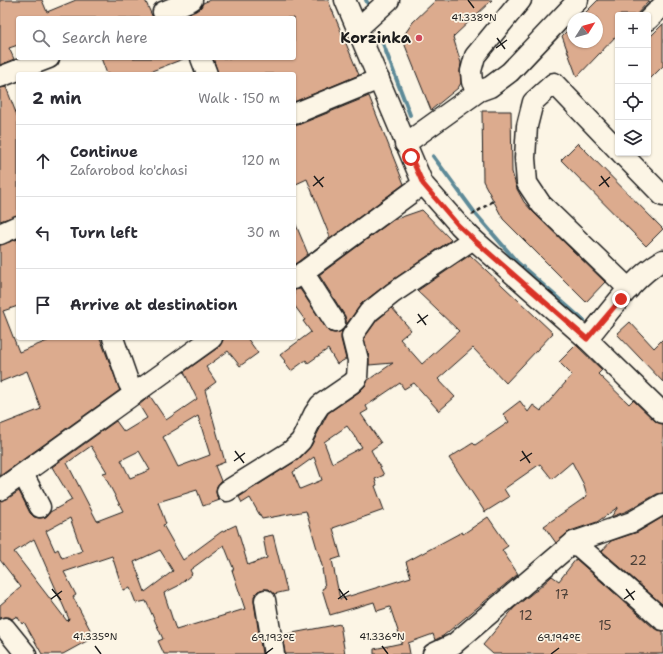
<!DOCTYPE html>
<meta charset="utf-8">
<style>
:root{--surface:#fff;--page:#f2f2f3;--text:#2b2b33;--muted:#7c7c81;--line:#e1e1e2}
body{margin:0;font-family:"Shantell Sans",sans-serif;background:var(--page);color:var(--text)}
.controls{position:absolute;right:12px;top:12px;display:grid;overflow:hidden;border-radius:4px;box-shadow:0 1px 3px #0004}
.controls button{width:36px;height:36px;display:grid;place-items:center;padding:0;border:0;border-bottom:1px solid var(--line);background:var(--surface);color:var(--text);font:20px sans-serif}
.compass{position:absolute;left:567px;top:12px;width:36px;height:36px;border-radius:50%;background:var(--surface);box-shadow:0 1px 3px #0004;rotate:53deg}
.stop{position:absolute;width:12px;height:12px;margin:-9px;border:3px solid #d93025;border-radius:50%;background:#fff}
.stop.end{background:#d93025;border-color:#fff;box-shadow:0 1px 4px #0008}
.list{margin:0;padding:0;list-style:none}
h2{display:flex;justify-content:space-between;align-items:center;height:52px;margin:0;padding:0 16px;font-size:17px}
h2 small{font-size:13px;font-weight:400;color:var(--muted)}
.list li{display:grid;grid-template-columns:26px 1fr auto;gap:12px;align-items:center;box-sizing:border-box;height:72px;padding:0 16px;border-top:1px solid var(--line)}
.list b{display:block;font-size:15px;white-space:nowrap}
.list p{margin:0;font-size:13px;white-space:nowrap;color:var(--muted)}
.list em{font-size:13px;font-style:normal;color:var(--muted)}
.icon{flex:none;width:22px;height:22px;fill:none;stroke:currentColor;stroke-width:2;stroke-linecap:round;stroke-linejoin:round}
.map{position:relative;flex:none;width:663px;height:654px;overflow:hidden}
.search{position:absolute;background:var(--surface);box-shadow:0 1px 3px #0004;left:16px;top:16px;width:280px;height:44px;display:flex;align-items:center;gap:10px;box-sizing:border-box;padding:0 14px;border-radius:4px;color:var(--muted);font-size:15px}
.panel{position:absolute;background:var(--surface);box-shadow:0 1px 3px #0004;left:16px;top:72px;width:280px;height:268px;border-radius:4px}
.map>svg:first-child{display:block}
</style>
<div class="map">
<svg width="663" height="654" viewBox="0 0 663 654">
<rect width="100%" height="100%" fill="#fcf5e5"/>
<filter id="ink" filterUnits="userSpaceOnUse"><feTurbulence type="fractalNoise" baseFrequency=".025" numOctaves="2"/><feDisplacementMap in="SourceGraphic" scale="8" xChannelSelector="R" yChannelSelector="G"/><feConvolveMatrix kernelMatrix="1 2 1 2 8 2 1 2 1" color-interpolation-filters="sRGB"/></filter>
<g filter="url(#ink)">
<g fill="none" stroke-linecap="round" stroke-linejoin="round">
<g stroke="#5d8a98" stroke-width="4">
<polyline points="366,0 370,9"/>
<polyline points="382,41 410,115"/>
<polyline points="433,156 475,213 517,262 584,321"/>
</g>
</g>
<g fill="#dcab8e" stroke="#1c1c1c" fill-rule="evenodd">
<polygon points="0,0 42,0 47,12 76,0 145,0 153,18 18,18 18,45 9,48 14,59 0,65"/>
<polygon points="210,0 328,0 359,75 294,102 294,74 218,74 213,58 294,58 294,18 179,18 196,11 201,7 203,3"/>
<polygon points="436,0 492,0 453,37 461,63 460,72 461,83 458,88 431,110 402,38 413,22"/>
<polygon points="598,0 650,0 636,15 618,15 618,34 577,77 562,36 573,25 573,42 597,42 597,18 580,18"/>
<polygon points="663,24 663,66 648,81 648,39"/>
<polygon points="101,58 183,58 183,59 144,74 107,74"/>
<polygon points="6,87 18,118 18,215 0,221 0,88"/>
<polygon points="369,96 404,184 312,252 330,237 307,179 294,185 294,125 298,125"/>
<polygon points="482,111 511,111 512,172 517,189 524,202 533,212 605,282 586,302 503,219 483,181"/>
<polygon points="578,143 663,229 646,246 561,160"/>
<polygon points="422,210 451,240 387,284 362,303 346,325 346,321 345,316 319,275 393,220"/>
<polygon points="294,220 308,254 294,265"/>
<polygon points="18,239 18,306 3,311 19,352 55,338 100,338 120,390 0,476 0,425 41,409 27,371 0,382 0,245"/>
<path d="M470,255l83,78 -47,50 -33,-35 -35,31 17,18 -16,14 -25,-28 -10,6 -4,-6 -34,23 2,4 -7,4 20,29 -10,7 13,25 -9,4 2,6 -2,1 9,24 -51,18 8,29 -9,3 8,39 71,-22 -5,-15 56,-30 1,2 25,-17 20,29 -6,4 16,24 -75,62 -8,4 -2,-6 -25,9 2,11h-36v-5l28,-6 -12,-36 -13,4 -3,-9 -44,13 -8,-26 3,-2 -3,-18h1l-17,-58 -44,8 -12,-21 -8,5 -3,-6 60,-38 12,-13 17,-33 31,-21 6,-6 3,-6 25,-17 -24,2v-8l-5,-19 13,-18 15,-12 19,22 -11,9 22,25 37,-33 -42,-40zM347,426l15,21 -30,16 -8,-21zM314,457l8,23 -22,9 -7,-17z"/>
<polygon points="300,289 326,328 329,332 335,333 342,331 341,339 346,359 337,364 328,349 308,363 306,360 291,371 284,362 285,361 280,355 311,332 303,321 305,320 294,305 294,290"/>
<polygon points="630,322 654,348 663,339 663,382 617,334"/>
<path d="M224,338h23l11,15 -18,13 -12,-15 -22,16 10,15 -11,8 20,72 -10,4 6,15 -4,5 -1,6 1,5 3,3 -17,6 -6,-16 -39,12 8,22 -3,1 20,35 38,-28 15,-7 12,40 19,-7 -4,-21 10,-2 14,56 -13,3 -5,-5h-5l-6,2 -4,5v6l8,52h-98l-6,-13 5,-2 -17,-38 -10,2 -6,-15 -7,2 -11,-34 -48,16 12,23 -3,2 21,40 -31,17h-21l-18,-32 -2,2 -5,-8 -5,3 -3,-2h-5l-4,1v-13l21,-18 -21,-27v-59l7,-2 12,-8 11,22 4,4 6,1 6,-1 4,-5 22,-12 -20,-33 64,-46 8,11 23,-14 -8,-13 11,-9 16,24 31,-21 -13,-27 35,-25zM198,416l12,39 -32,12 -15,-30zM91,446l16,26 -4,1 20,38 -26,10 -30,-58zM139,451l11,19 -20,8 -9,-18zM70,518l12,33 -20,7 -4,-9 -3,2 -9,-20zM34,539l35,80 -2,2 -53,-69zM224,545l10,25h-2l13,39 -69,21 -12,-37 14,-7 14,-12 -2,-4zM160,550l13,21 -28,21 -11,-30z"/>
<polygon points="576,345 602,370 598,374 629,404 633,400 655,421 663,424 663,493 657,494 627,511 611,517 618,507 597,522 570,531 556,543 544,526 587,496 583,483 572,462 552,479 540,464 504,489 509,497 485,512 449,458 473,443 475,445 509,422 503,414 520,401 528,412 533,405 541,411 572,375 559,362"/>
<polygon points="663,517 663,605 602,551 611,541 638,532"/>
<polygon points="576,559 655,629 663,631 663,654 493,654 483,645 514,608 535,591 536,591 552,576 559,581"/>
<polygon points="340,624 345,654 285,654 282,635"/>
</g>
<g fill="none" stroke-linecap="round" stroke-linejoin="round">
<defs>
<g id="minor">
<polyline points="345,0 423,184 459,225 473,239 587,339 663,413"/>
<polyline points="163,12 192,0"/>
<polyline points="648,20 663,5"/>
<polyline points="357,29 389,0"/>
<polyline points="201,58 207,74"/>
<polyline points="0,77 49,58"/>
<polyline points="479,91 472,82 471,71 475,56 521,0"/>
<polyline points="294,114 379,79"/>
<polyline points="405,144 479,91 490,87 510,72 578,0"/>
<polyline points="618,150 554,83 533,102 527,126 525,158 527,183 541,204 629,289"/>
<polyline points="621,153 663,196"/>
<polyline points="0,234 18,226"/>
<polyline points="303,272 335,322"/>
<polyline points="294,279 423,184"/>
<polyline points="113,338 129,384"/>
<path d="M587,339c22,-26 46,-62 76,-79"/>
<polyline points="23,474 40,507"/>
<polyline points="0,490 212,338"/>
<polyline points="227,491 291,451 301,441 314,414 320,405 352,383 357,378 358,360 352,336 369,312 393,293 473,239"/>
<polyline points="574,542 663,620"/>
<polyline points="265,600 274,654"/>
<polyline points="5,628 26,654"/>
<polyline points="433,654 454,644 574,542 632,522 663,504"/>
</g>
</defs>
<use href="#minor" stroke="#1c1c1c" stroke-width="23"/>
<polyline stroke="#1c1c1c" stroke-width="2.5" stroke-dasharray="4 3" stroke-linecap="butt" points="472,215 493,201"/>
<use href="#minor" stroke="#fcf5e5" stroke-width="20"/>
</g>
</g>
<g fill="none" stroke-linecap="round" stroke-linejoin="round" filter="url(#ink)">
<polyline stroke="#d93025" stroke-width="5" points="411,157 423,184 458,225 473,239 587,339 621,299"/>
</g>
<path fill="none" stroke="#1c1c1c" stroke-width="1.5" d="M468,0l6,8M497,38l8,11M496,48l11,-8M314,176l9,11M601,176l8,11M313,186l11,-9M599,186l11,-9M418,314l8,11M417,323l11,-8M235,451l9,12M522,451l8,12M234,461l11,-8M520,461l12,-8M52,589l9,11M339,589l8,11M626,589l8,11M51,599l11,-8M338,599l11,-8M624,599l11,-8M95,646l6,8M382,646l6,8M265,654l8,-6M551,654l8,-6"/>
<circle fill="#d1495b" stroke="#fcf5e5" stroke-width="1.5" cx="419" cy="38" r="4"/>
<g text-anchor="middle" stroke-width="3.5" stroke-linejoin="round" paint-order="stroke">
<g font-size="13" fill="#4c4038">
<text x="638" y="565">22</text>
<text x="562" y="599">17</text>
<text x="526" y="620">12</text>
<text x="605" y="630">15</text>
</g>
<g font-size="15" font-weight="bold" fill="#1c1c1c" stroke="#fcf5e5" text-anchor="end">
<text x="411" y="43">Korzinka</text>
</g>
</g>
<g font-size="10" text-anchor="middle" fill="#1c1c1c" stroke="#fcf5e5" stroke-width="3.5" stroke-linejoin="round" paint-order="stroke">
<text x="474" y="21">41.338°N</text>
<text x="95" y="640">41.335°N</text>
<text x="382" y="640">41.336°N</text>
<text x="273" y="641">69.193°E</text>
<text x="559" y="641">69.194°E</text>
</g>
</svg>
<div class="controls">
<button>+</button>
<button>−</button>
<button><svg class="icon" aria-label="locate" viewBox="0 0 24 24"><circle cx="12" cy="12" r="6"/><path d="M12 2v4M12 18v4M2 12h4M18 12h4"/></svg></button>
<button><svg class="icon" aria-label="layers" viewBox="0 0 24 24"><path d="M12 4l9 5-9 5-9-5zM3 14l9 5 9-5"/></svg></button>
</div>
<svg class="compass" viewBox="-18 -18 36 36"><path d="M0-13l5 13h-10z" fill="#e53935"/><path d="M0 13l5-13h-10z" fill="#7c7c81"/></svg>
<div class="stop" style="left:411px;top:157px"></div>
<div class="stop end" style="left:621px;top:299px"></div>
<div class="search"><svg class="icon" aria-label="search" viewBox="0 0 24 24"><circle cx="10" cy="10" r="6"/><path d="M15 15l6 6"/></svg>Search here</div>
<section class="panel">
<h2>2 min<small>Walk · 150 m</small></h2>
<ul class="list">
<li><svg class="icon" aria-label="ahead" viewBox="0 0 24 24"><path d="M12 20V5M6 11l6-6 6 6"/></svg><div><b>Continue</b><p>Zafarobod ko'chasi</p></div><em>120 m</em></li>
<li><svg class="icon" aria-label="left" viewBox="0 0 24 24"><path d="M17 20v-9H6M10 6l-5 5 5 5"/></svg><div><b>Turn left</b></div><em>30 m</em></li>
<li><svg class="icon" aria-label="arrive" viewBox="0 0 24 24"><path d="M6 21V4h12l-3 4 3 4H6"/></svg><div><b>Arrive at destination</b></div></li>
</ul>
</section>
</div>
